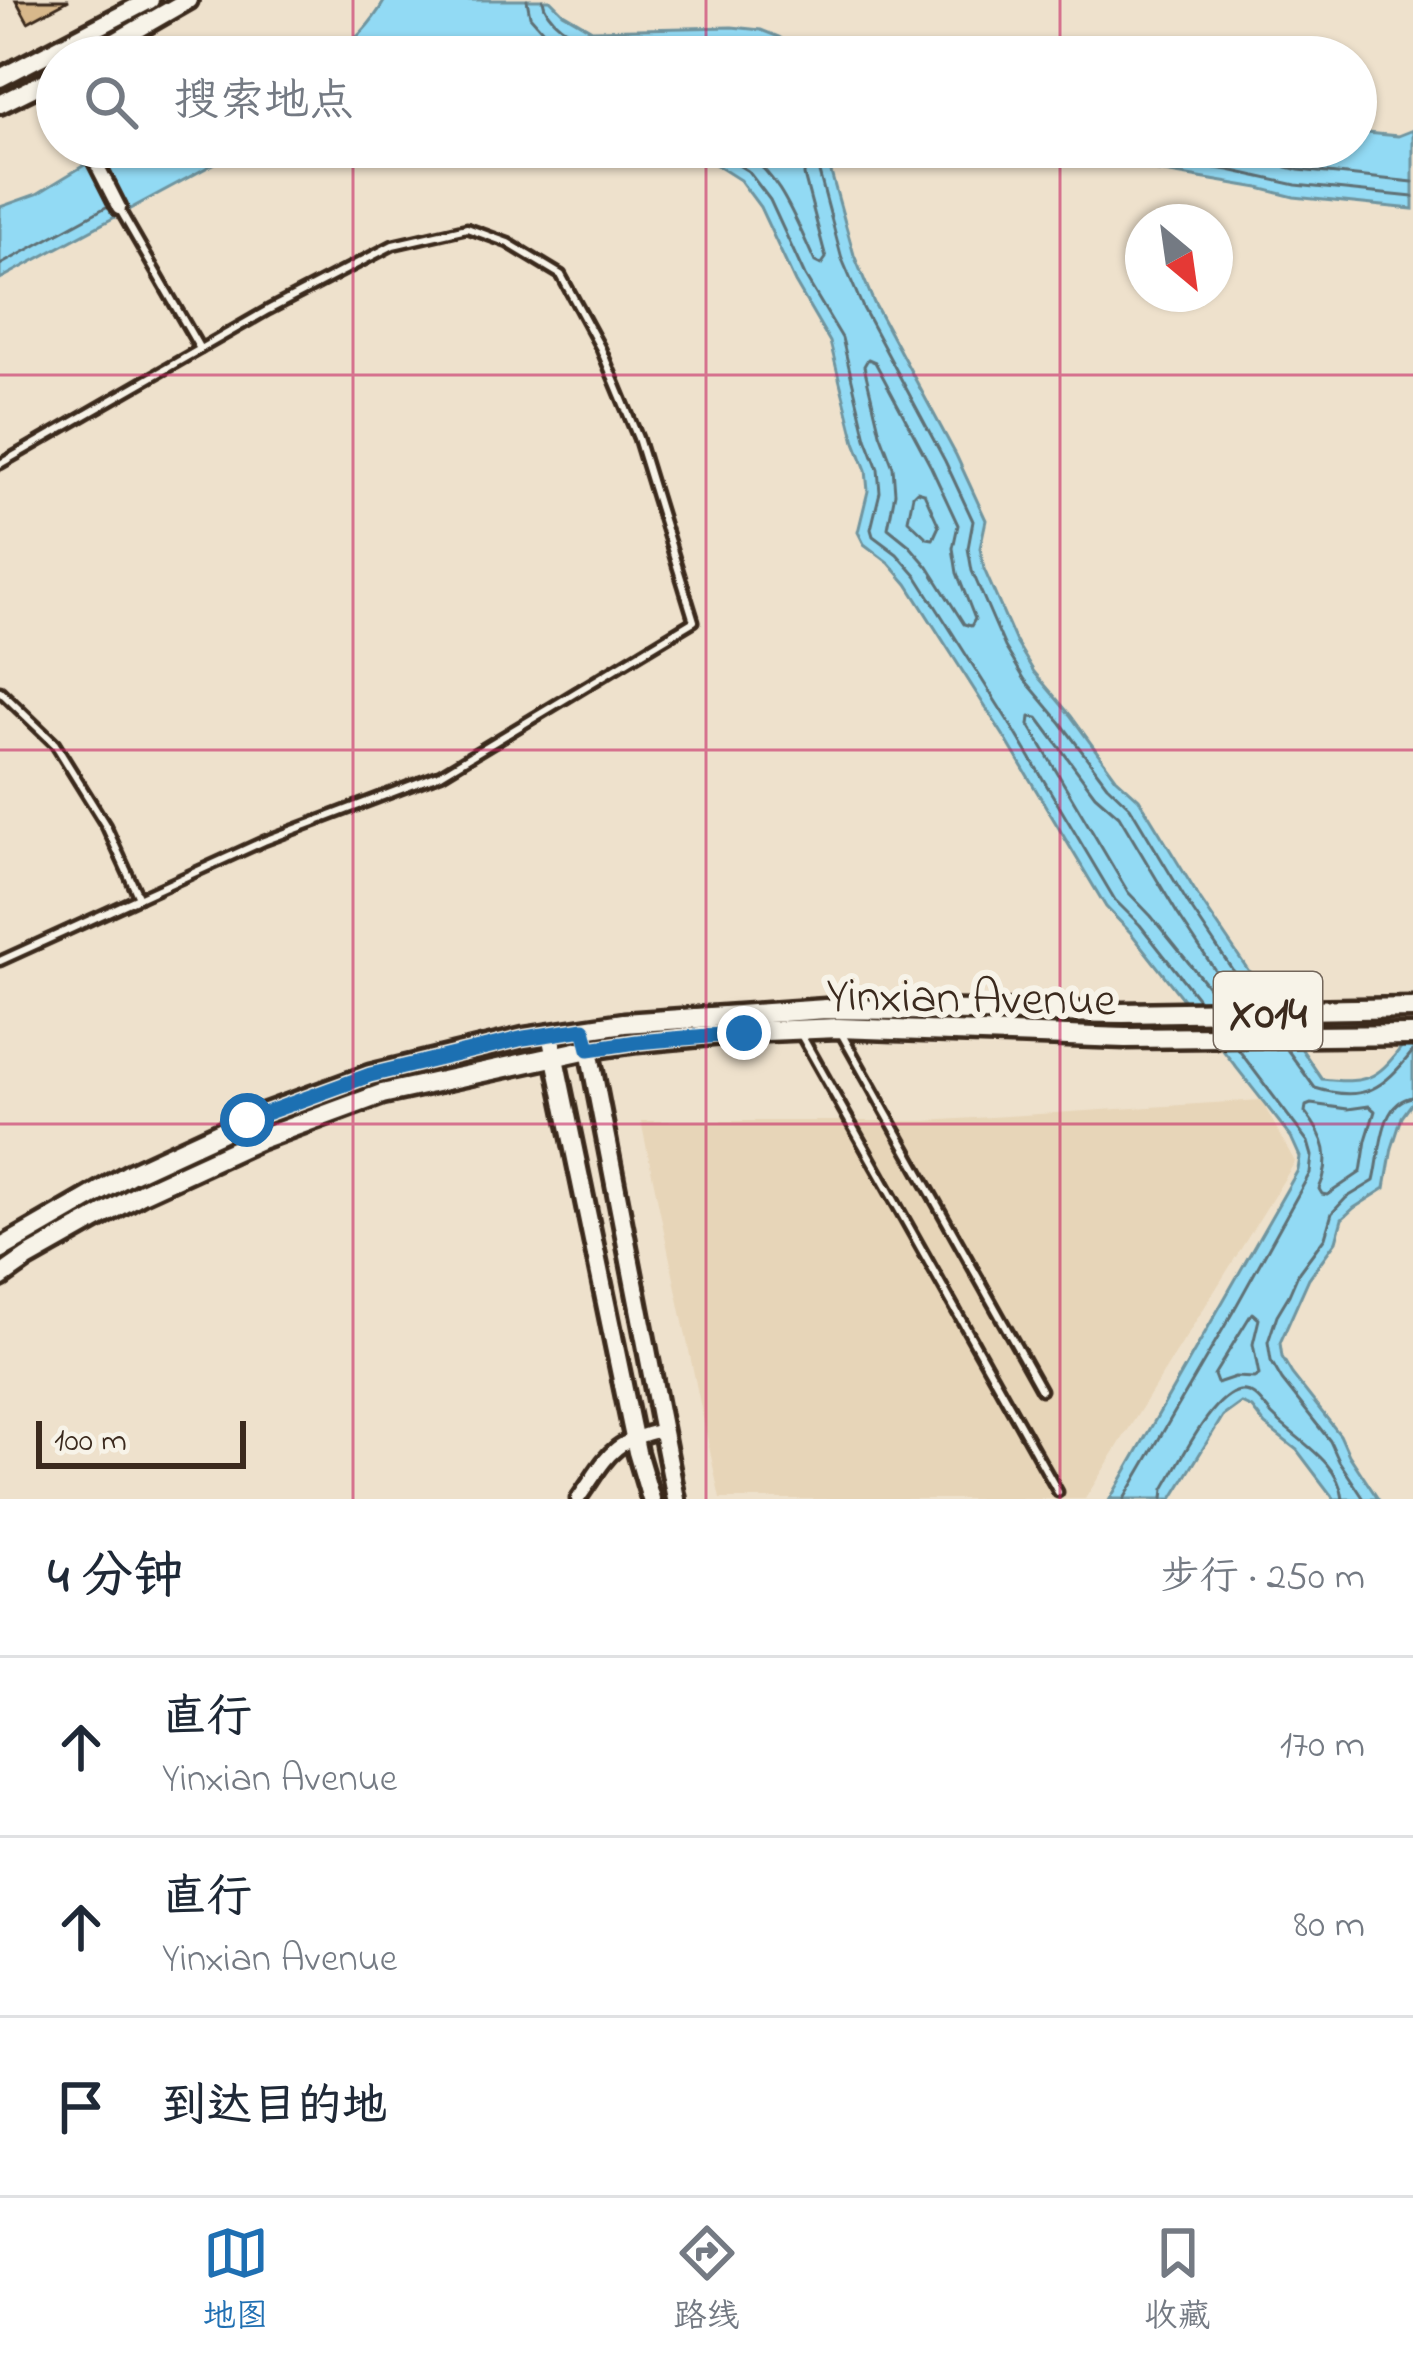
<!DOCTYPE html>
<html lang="zh">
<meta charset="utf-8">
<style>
:root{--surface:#fff;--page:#f6f6f7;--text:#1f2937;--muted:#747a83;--line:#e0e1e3;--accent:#1f6fb2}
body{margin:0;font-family:"Indie Flower","LXGW WenKai TC",sans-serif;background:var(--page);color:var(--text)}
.compass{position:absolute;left:1125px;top:204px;width:108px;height:108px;border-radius:50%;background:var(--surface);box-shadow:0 3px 9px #0004;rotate:151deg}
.scale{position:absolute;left:36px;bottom:30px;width:210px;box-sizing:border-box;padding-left:12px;border:6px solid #3b2a1e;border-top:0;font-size:33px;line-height:42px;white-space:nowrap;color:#3b2a1e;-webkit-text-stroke:9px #f7f3e8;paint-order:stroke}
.stop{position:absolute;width:36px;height:36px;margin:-27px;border:9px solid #1f6fb2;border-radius:50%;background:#fff}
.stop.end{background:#1f6fb2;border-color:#fff;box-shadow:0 3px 12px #0008}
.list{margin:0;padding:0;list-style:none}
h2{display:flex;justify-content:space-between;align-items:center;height:156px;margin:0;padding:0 48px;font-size:51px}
h2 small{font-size:39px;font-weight:400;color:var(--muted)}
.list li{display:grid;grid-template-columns:78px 1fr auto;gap:36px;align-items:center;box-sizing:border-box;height:180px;padding:0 48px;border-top:3px solid var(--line)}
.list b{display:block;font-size:45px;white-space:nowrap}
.list p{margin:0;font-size:39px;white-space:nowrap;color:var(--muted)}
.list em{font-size:39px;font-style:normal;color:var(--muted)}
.icon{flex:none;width:66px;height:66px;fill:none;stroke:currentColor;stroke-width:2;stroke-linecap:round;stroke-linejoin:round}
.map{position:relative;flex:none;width:1413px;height:1499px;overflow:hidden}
.search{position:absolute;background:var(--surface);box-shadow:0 3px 9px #0004;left:36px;right:36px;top:36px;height:132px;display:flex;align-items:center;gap:30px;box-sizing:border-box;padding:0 42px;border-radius:66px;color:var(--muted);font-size:45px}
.sheet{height:696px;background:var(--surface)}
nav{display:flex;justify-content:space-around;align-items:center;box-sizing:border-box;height:168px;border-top:3px solid var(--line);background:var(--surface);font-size:33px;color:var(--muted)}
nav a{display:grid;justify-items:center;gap:6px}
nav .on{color:var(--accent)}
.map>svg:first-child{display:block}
</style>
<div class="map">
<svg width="1413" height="1499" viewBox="0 0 1413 1499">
<rect width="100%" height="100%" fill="#eee1cc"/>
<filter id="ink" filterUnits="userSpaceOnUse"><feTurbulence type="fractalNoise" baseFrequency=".00833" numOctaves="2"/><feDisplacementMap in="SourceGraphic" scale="24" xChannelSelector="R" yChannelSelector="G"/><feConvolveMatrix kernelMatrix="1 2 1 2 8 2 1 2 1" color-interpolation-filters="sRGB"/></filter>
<g filter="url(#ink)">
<polygon fill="#e7d5b8" points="1261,1100 1295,1162 1085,1499 720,1499 641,1121 926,1121"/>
<g fill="#92daf4" stroke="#6f949e" stroke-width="3">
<path d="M385,0h165l13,13 29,17 140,-3 29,3 18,7 16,11 44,9h-508c23,-14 41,-34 54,-57z"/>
<polygon points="1413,130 1413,209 1294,197 1259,188 1111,163 943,147 1356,147 1356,132 1398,136"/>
<polygon points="143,147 245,147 0,279 0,207 37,194 111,149 134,150"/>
<path d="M688,147h153l-9,7 -2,15 24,86 20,48 82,152 30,65 -6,28 4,21 32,73 18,30 37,44 45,62 23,21 61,100 122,180c55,7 59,-6 91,-47v70l-11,15 -10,31 -7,40 -31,20 -12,11 -6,22 -27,37 -29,65 2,14 10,17 48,61 9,20 29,44h-44l-37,-49 -32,-25 -13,-17 -11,-5 -18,13 -51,83h-62l188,-329 2,-13 -9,-20 -160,-204 -25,-26 -101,-169 -98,-154 -18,-21 -25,-19 -6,-12 10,-41 -2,-21 -11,-28 -25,-100 -35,-60 -35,-75 -20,-27z"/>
</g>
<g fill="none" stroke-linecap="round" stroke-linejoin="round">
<g stroke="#5e7074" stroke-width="3">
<polyline points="527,0 530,16 544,32 585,56 730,54 756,57"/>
<path d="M543,0c2,19 29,37 47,41 12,3 27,0 39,0 49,-1 117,-12 159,16"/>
<polyline points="709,147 748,171 770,200 805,276 842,338 866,438 878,469 880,492 871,529 873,536 897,554 917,577 1015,732 1115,900 1140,925 1199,1000"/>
<path d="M737,147c43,26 58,72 78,115l6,3 5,-7 -22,-83 2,-28"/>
<polyline points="822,147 819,172 842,259 863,308 945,461 973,521 968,548 972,571 1005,647 1025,680 1061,723 1107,785 1130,807 1189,905 1252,999"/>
<polyline points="1066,147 1229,170 1296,185 1413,197"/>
<polyline points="1179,147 1264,161 1299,170 1413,182"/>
<polyline points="0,265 108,206"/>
<polygon points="868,359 875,362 931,467 958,525 953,548 957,573 975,619 971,626 964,624 928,567 909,545 888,528 895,493 893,467 880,433 864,366"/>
<polygon points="917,491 924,493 939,526 933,539 927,538 908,520 913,495"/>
<polyline points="1218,999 1151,916 1128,892 1029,725 1030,717 1038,718 1095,795 1119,816 1177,913 1234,999"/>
<path d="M1286,1048l29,40c49,15 68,1 98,-37"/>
<path d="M1311,1104l37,5 21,-3 6,5 -9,29 -5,32 -34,23 -5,-1 -3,-5c14,-30 6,-52 -14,-77l1,-6z"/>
<polygon points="1252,1313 1259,1319 1253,1344 1259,1375 1254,1378 1235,1377 1217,1383 1214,1375"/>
<polyline points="1124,1499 1234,1310 1310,1173 1312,1156 1308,1142 1238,1049"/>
<path d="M1163,1499l1,-10c15,-25 45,-88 72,-97 17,-6 27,13 36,23 24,25 67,46 71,84"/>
<path d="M1364,1499l-25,-38 -9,-20 -48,-61 -11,-19 -3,-19 9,-27 12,-20 10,-23 26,-35 7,-24 14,-15 28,-17c7,-26 5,-80 39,-84"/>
</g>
</g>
<polygon fill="#d8b88b" stroke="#3b2a1e" stroke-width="3" points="16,0 69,0 28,22"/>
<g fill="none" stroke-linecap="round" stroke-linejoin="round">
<defs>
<g id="lane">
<polyline points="119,208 200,349"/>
<polyline points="0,464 268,310 393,245 467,228 508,243 561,275 601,349 638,438 694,621 441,774 264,841 0,961"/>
<polyline points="0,691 55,744 106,826 139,898"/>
<polyline points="840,1031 1041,1390"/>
<polyline points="800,1033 1058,1492"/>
</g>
<g id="street">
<polyline points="88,147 119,208"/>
<path d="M578,1499c30,-42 31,-57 84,-69"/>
</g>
<g id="secondary">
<polyline points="89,57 188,0"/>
<polyline points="0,78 150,0"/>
<polyline points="0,104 57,76"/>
<polyline points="585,1029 676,1499"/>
<polyline points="550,1034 637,1452 651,1499"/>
</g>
<g id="primary">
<polyline points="0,1249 130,1174 247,1120 370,1075 524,1038 624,1023 826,1009 1123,1013 1413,1008"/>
<polyline points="0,1277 27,1258 142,1193 260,1139 382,1094 589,1049 637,1042 744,1032 838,1028 1125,1038 1413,1035"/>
</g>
</defs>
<use href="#lane" stroke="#3b2a1e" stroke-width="15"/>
<use href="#street" stroke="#3b2a1e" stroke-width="21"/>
<use href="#secondary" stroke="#3b2a1e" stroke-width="26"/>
<use href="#primary" stroke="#3b2a1e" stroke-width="27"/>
<use href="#lane" stroke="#f7f3e8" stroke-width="6"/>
<use href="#street" stroke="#f7f3e8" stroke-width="12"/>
<use href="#secondary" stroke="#f7f3e8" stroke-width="16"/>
<use href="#primary" stroke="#f7f3e8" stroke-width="18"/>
</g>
</g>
<g fill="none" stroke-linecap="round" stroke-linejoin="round" filter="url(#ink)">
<polyline stroke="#1f6fb2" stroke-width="15" points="247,1120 370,1075 524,1038 584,1029 589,1049 637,1042 744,1033"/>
</g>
<path fill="none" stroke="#c2185b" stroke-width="3" stroke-opacity="0.55" d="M353,0v57M706,0v57M1060,0v57M353,147v1352M706,147v1352M1060,147v1352M0,375h1413M0,750h1413M0,1124h1413"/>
<g text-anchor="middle" stroke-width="12" stroke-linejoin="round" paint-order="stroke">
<rect fill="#f7f3e8" stroke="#73665b" stroke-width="3" x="1214" y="972" width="108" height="78" rx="9"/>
<g font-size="45" font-weight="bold" fill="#3b2a1e">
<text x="1268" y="1027">X014</text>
</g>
<g font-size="48" fill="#3b2a1e" stroke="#f7f3e8">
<text transform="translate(971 995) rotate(1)" y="17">Yinxian Avenue</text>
</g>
</g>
</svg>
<svg class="compass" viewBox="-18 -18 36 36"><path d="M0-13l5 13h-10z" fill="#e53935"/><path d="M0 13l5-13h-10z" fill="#747a83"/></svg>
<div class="scale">100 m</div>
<div class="stop" style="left:247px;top:1120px"></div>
<div class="stop end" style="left:744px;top:1033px"></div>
<div class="search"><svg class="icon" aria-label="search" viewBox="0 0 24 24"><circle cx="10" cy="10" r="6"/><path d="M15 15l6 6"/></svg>搜索地点</div>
</div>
<section class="sheet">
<h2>4 分钟<small>步行 · 250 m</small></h2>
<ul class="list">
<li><svg class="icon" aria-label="ahead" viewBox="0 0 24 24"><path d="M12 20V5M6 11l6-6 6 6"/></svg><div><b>直行</b><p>Yinxian Avenue</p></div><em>170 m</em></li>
<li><svg class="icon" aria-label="ahead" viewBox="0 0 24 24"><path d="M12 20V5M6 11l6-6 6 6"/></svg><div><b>直行</b><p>Yinxian Avenue</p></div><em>80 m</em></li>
<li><svg class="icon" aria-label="arrive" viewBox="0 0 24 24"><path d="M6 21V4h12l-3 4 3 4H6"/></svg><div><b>到达目的地</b></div></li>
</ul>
</section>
<nav>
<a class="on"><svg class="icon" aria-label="map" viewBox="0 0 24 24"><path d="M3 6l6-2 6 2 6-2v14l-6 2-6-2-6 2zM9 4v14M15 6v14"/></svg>地图</a>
<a><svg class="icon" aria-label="directions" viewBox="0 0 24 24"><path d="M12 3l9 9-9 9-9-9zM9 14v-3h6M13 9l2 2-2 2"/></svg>路线</a>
<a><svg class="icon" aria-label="saved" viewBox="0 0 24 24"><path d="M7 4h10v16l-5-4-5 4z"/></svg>收藏</a>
</nav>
